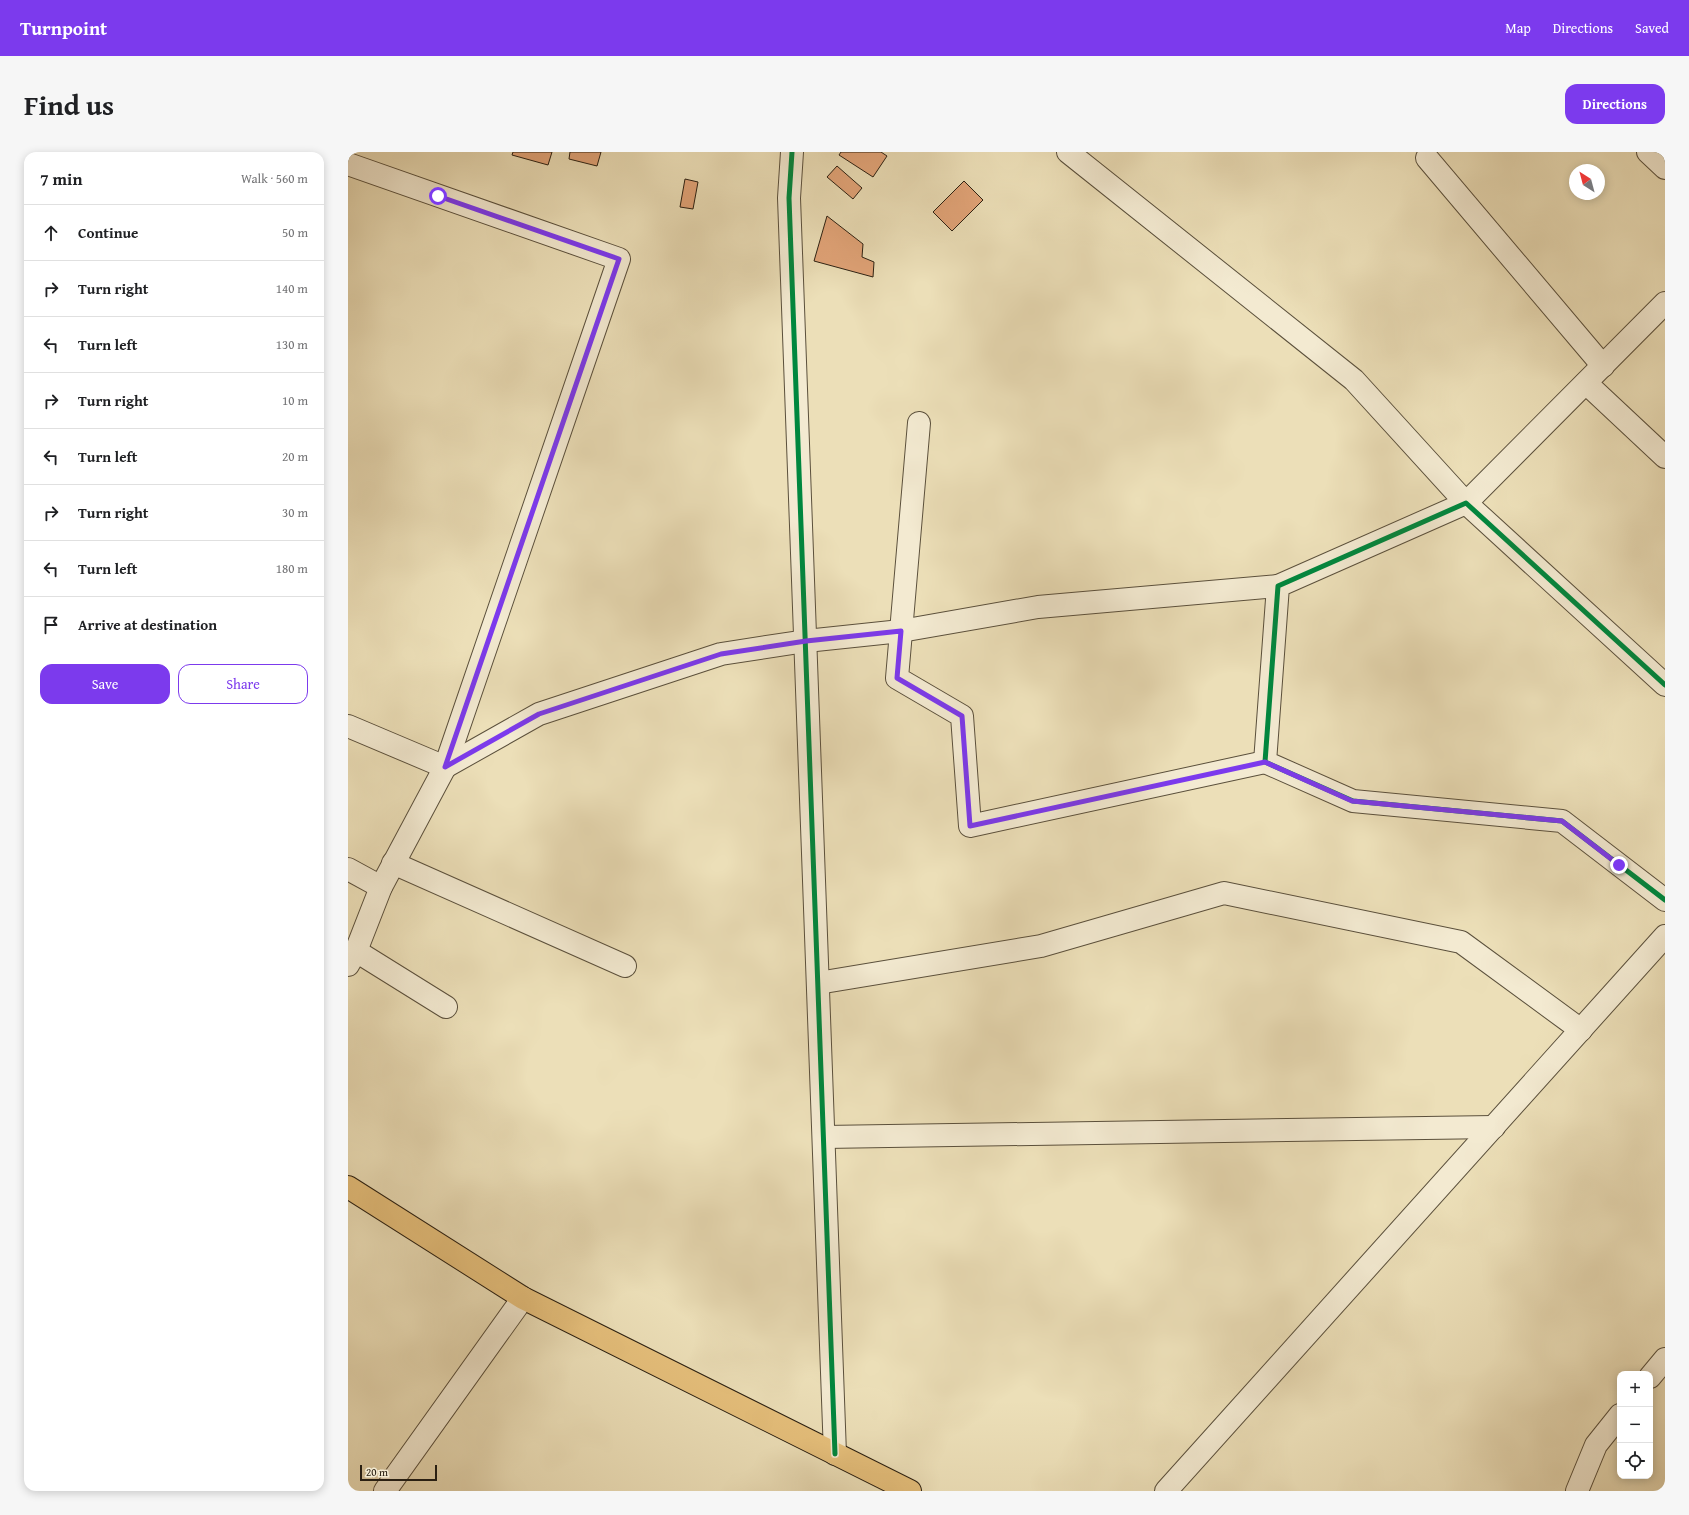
<!DOCTYPE html>
<meta charset="utf-8">
<style>
:root{--surface:#fff;--page:#f6f6f6;--text:#202124;--muted:#757577;--line:#e0e0e0;--accent:#7c3aed}
body{margin:0;font-family:"Gentium Book Plus",serif;background:var(--page);color:var(--text)}
.controls{position:absolute;right:12px;bottom:12px;display:grid;overflow:hidden;border-radius:8px;box-shadow:0 2px 10px #0003}
.controls button{width:36px;height:36px;display:grid;place-items:center;padding:0;border:0;border-bottom:1px solid var(--line);background:var(--surface);color:var(--text);font:20px sans-serif}
.compass{position:absolute;left:1221px;top:12px;width:36px;height:36px;border-radius:50%;background:var(--surface);box-shadow:0 2px 10px #0003;rotate:324deg}
.scale{position:absolute;left:12px;bottom:10px;width:77px;box-sizing:border-box;padding-left:4px;border:2px solid #2b2012;border-top:0;font-size:11px;line-height:14px;white-space:nowrap;color:#2b2012;-webkit-text-stroke:3px #f3ead1;paint-order:stroke}
.stop{position:absolute;width:12px;height:12px;margin:-9px;border:3px solid #7c3aed;border-radius:50%;background:#fff}
.stop.end{background:#7c3aed;border-color:#fff;box-shadow:0 1px 4px #0008}
.list{margin:0;padding:0;list-style:none}
h2{display:flex;justify-content:space-between;align-items:center;height:52px;margin:0;padding:0 16px;font-size:17px}
h2 small{font-size:13px;font-weight:400;color:var(--muted)}
.list li{display:grid;grid-template-columns:26px 1fr auto;gap:12px;align-items:center;box-sizing:border-box;height:56px;padding:0 16px;border-top:1px solid var(--line)}
.list b{display:block;font-size:15px;white-space:nowrap}
.list em{font-size:13px;font-style:normal;color:var(--muted)}
.actions{display:flex;gap:8px;padding:12px 16px}
.actions a{flex:1;padding:9px 0;border:1px solid var(--accent);border-radius:12px;text-align:center;font-size:14px;color:var(--accent)}
.actions .main{background:var(--accent);color:#fff}
.icon{flex:none;width:22px;height:22px;fill:none;stroke:currentColor;stroke-width:2;stroke-linecap:round;stroke-linejoin:round}
.map{position:relative;flex:none;width:1317px;height:1339px;overflow:hidden;border-radius:12px}
header{display:flex;align-items:center;gap:24px;box-sizing:border-box;height:56px;padding:0 20px;background:var(--accent);color:#fff}
header strong{font-size:19px}
nav{display:flex;gap:22px;margin-inline-start:auto;font-size:14px}
.intro{display:flex;align-items:center;justify-content:space-between;box-sizing:border-box;height:96px;padding:0 24px}
h1{margin:0;font-size:28px}
.button{padding:10px 18px;border-radius:12px;background:var(--accent);color:#fff;font-size:14px;font-weight:700}
main{display:flex;gap:24px;padding:0 24px}
aside{flex:1;background:var(--surface);border-radius:12px;box-shadow:0 2px 10px #0003}
.map>svg:first-child{display:block}
</style>
<header>
<strong>Turnpoint</strong>
<nav><a>Map</a><a>Directions</a><a>Saved</a></nav>
</header>
<div class="intro"><h1>Find us</h1><a class="button">Directions</a></div>
<main>
<aside>
<h2>7 min<small>Walk · 560 m</small></h2>
<ul class="list">
<li><svg class="icon" aria-label="ahead" viewBox="0 0 24 24"><path d="M12 20V5M6 11l6-6 6 6"/></svg><div><b>Continue</b></div><em>50 m</em></li>
<li><svg class="icon" aria-label="right" viewBox="0 0 24 24"><path d="M7 20v-9h11M14 6l5 5-5 5"/></svg><div><b>Turn right</b></div><em>140 m</em></li>
<li><svg class="icon" aria-label="left" viewBox="0 0 24 24"><path d="M17 20v-9H6M10 6l-5 5 5 5"/></svg><div><b>Turn left</b></div><em>130 m</em></li>
<li><svg class="icon" aria-label="right" viewBox="0 0 24 24"><path d="M7 20v-9h11M14 6l5 5-5 5"/></svg><div><b>Turn right</b></div><em>10 m</em></li>
<li><svg class="icon" aria-label="left" viewBox="0 0 24 24"><path d="M17 20v-9H6M10 6l-5 5 5 5"/></svg><div><b>Turn left</b></div><em>20 m</em></li>
<li><svg class="icon" aria-label="right" viewBox="0 0 24 24"><path d="M7 20v-9h11M14 6l5 5-5 5"/></svg><div><b>Turn right</b></div><em>30 m</em></li>
<li><svg class="icon" aria-label="left" viewBox="0 0 24 24"><path d="M17 20v-9H6M10 6l-5 5 5 5"/></svg><div><b>Turn left</b></div><em>180 m</em></li>
<li><svg class="icon" aria-label="arrive" viewBox="0 0 24 24"><path d="M6 21V4h12l-3 4 3 4H6"/></svg><div><b>Arrive at destination</b></div></li>
</ul>
<div class="actions"><a class="main">Save</a><a>Share</a></div>
</aside>
<div class="map">
<svg width="1317" height="1339" viewBox="0 0 1317 1339">
<rect width="100%" height="100%" fill="#ecdfb8"/>
<filter id="stains"><feTurbulence type="fractalNoise" baseFrequency=".005" numOctaves="4"/><feColorMatrix values="0 0 0 0 .2 0 0 0 0 .09 0 0 0 0 .02 0 0 0 .5 -.17"/></filter>
<radialGradient id="worn" r=".72"><stop offset=".6" stop-color="#630" stop-opacity="0"/><stop offset="1" stop-color="#630" stop-opacity=".3"/></radialGradient>
<g fill="#e2a478" stroke="#2b2012">
<polygon points="165,0 204,0 200,13 164,3"/>
<polygon points="222,0 253,0 249,14 221,7"/>
<polygon points="493,0 533,0 539,4 525,25 491,3"/>
<polygon points="489,14 514,36 505,47 479,25"/>
<polygon points="337,27 350,30 345,57 332,55"/>
<polygon points="616,29 635,48 604,79 585,60"/>
<polygon points="479,64 515,92 514,105 526,110 525,125 466,109"/>
</g>
<g fill="none" stroke-linecap="round" stroke-linejoin="round">
<defs>
<g id="minor">
<polyline points="444,0 441,46 487,1302"/>
<polyline points="720,0 1006,228 1118,351 1317,151"/>
<polyline points="1300,0 1317,16"/>
<polyline points="1079,6 1255,214"/>
<polyline points="0,12 271,107 97,615 33,735 8,799 0,813"/>
<polyline points="1238,231 1317,305"/>
<polyline points="571,271 549,526 614,564 622,674 917,610"/>
<polyline points="1317,533 1118,351 930,434 917,610 1005,649 1214,669 1317,748"/>
<polyline points="0,574 97,615 191,562 373,502 458,489 553,479 690,455 930,434"/>
<polyline points="45,711 277,814"/>
<polyline points="0,717 33,735"/>
<polyline points="8,799 98,855"/>
<polyline points="470,831 693,794 876,741 1113,790 1233,878"/>
<polyline points="476,985 1146,975"/>
<polyline points="1302,1225 1317,1207"/>
<polyline points="37,1339 175,1146"/>
<polyline points="818,1339 1317,784"/>
<polyline points="1229,1339 1248,1293 1272,1263"/>
</g>
<polyline id="major" points="0,1035 175,1146 562,1339"/>
</defs>
<use href="#minor" stroke="#5b503c" stroke-width="24"/>
<use href="#major" stroke="#2b2012" stroke-width="24"/>
<use href="#minor" stroke="#f3ead1" stroke-width="22"/>
<use href="#major" stroke="#e6c07c" stroke-width="22"/>
<defs>
<g id="cycleway">
<polyline points="444,0 441,46 487,1302"/>
<polyline points="1317,533 1118,351 930,434 917,610 1005,649 1214,669 1317,748"/>
</g>
</defs>
<use href="#cycleway" stroke="#f3ead1" stroke-width="8"/>
<use href="#cycleway" stroke="#00873e" stroke-width="5"/>
</g>
<g fill="none" stroke-linecap="round" stroke-linejoin="round">
<polyline stroke="#7c3aed" stroke-width="5" points="90,44 271,107 97,615 191,562 373,502 458,489 553,479 549,526 614,564 622,674 917,610 1004,649 1214,669 1271,713"/>
</g>
<rect width="100%" height="100%" filter="url(#stains)"/>
<rect width="100%" height="100%" fill="url(#worn)"/>
</svg>
<div class="controls">
<button>+</button>
<button>−</button>
<button><svg class="icon" aria-label="locate" viewBox="0 0 24 24"><circle cx="12" cy="12" r="6"/><path d="M12 2v4M12 18v4M2 12h4M18 12h4"/></svg></button>
</div>
<svg class="compass" viewBox="-18 -18 36 36"><path d="M0-13l5 13h-10z" fill="#e53935"/><path d="M0 13l5-13h-10z" fill="#757577"/></svg>
<div class="scale">20 m</div>
<div class="stop" style="left:90px;top:44px"></div>
<div class="stop end" style="left:1271px;top:713px"></div>
</div>
</main>
